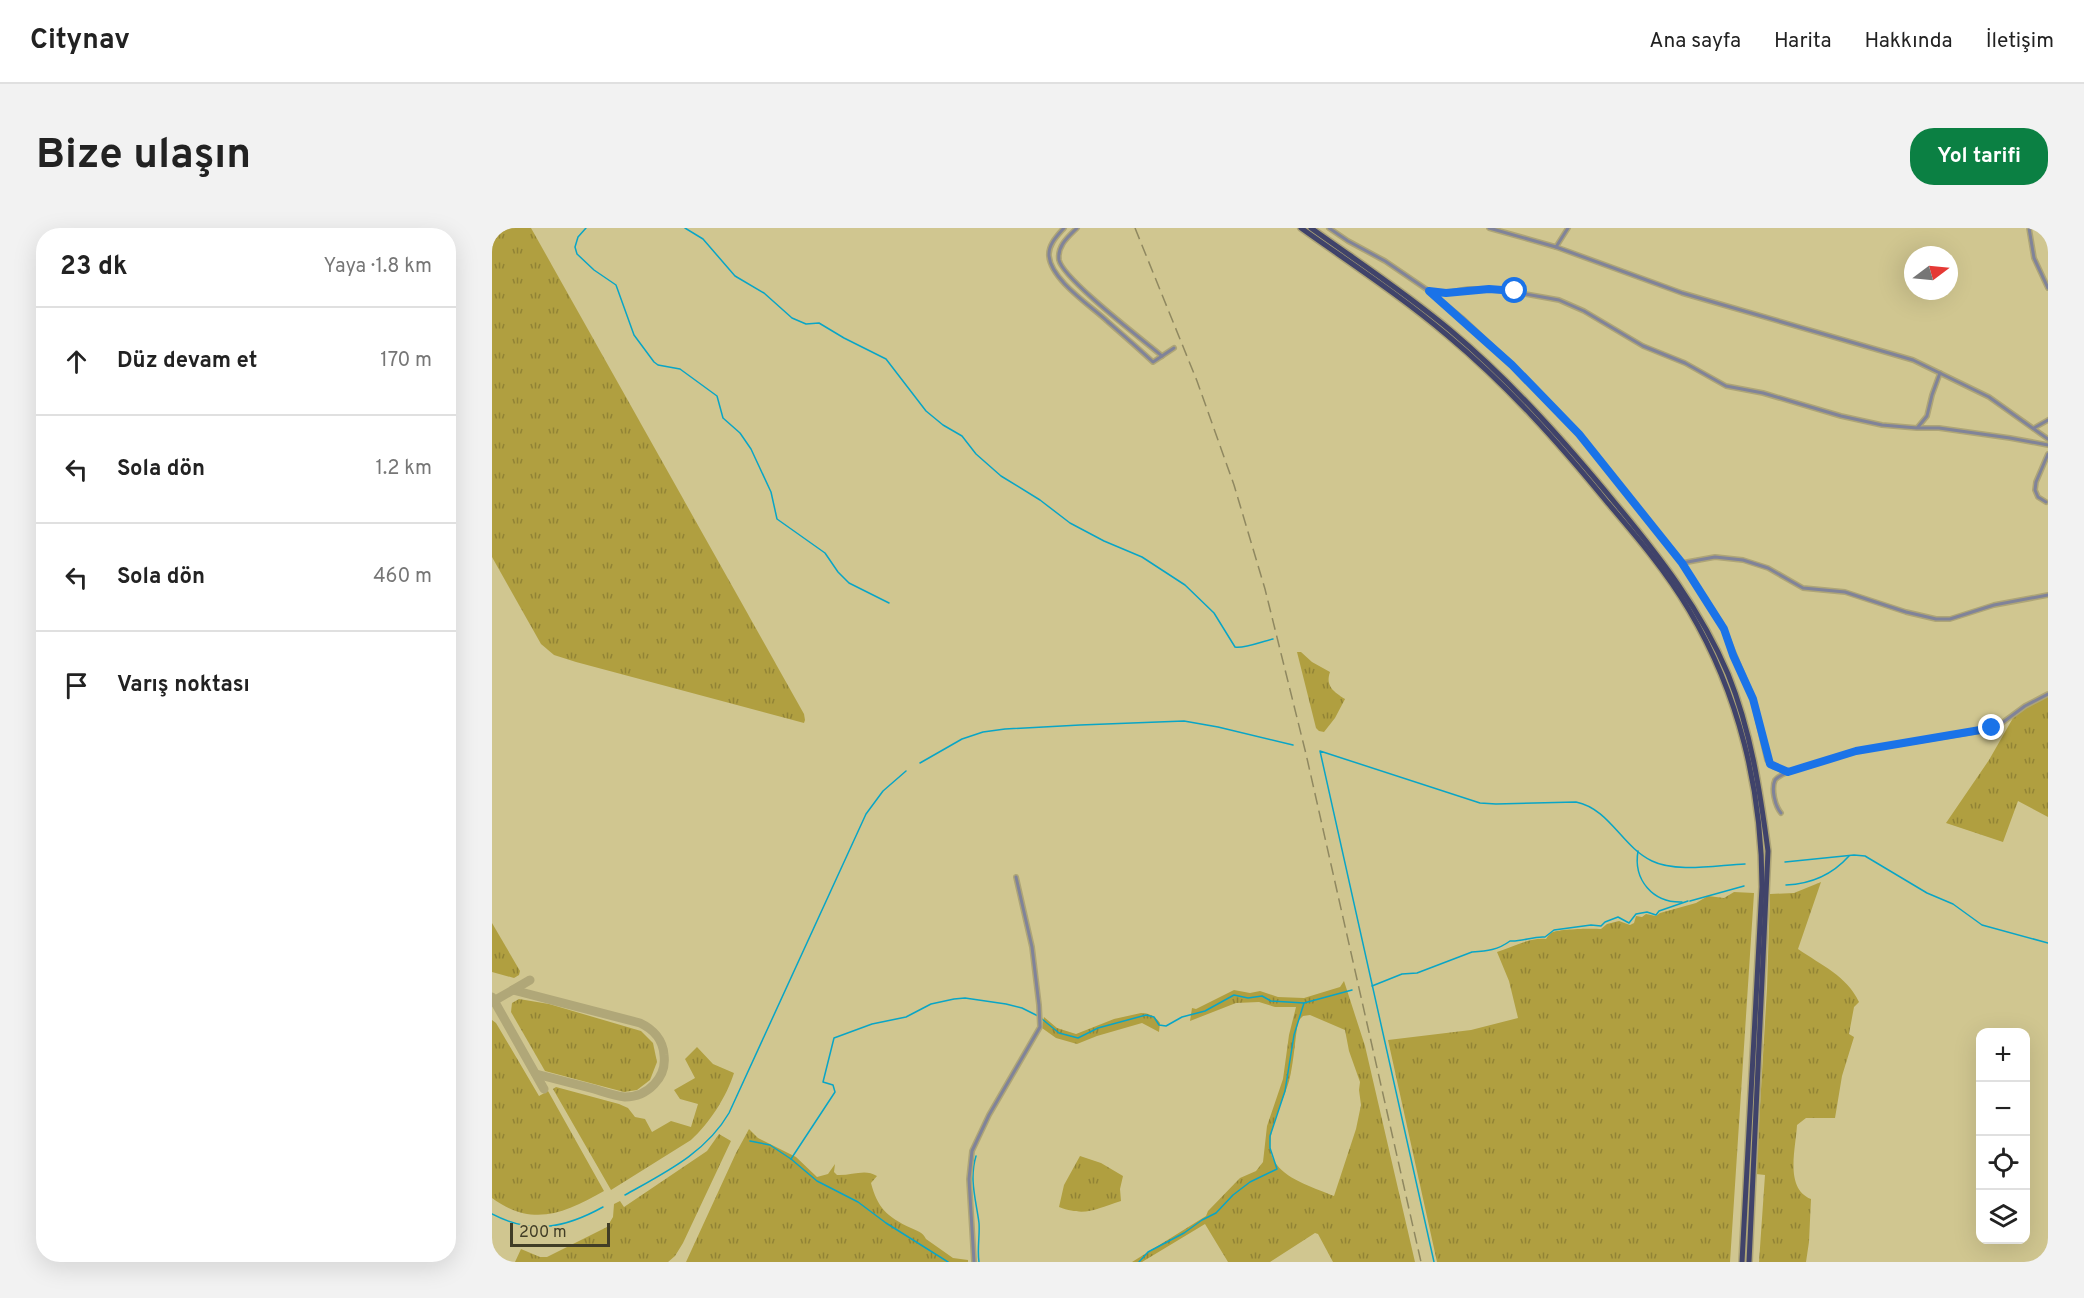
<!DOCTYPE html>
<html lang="tr">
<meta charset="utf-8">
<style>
:root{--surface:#fff;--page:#f2f2f2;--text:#222;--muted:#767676;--line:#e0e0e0;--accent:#0b8043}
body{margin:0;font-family:Overpass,sans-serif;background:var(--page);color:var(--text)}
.controls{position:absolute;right:18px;bottom:18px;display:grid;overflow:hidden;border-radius:12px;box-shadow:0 6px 24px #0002}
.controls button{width:54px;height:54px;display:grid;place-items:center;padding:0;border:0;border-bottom:2px solid var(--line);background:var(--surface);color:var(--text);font:30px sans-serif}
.compass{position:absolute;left:1412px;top:18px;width:54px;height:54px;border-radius:50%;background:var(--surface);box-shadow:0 6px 24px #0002;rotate:74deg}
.scale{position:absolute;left:18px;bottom:15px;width:100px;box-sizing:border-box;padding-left:6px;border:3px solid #413d26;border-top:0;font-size:16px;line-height:21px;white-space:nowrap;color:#413d26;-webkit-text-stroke:4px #d0c690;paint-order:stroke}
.stop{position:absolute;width:18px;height:18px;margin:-14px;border:4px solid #1a73e8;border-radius:50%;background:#fff}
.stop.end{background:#1a73e8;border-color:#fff;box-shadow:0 2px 6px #0008}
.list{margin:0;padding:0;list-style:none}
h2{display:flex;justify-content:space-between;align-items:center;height:78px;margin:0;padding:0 24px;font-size:26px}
h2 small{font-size:20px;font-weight:400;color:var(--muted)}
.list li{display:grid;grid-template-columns:39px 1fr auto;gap:18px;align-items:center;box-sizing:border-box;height:108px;padding:0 24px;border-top:2px solid var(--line)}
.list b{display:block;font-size:22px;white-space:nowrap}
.list em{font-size:20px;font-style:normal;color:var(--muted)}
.icon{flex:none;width:33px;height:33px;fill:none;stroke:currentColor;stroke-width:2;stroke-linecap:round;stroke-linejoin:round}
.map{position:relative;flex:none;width:1556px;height:1034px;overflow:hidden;border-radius:24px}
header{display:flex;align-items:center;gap:36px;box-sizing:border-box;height:84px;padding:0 30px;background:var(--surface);border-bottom:2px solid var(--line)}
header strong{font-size:28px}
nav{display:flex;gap:33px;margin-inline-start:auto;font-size:21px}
.intro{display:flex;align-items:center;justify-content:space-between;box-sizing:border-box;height:144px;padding:0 36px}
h1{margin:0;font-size:42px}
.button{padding:15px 27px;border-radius:24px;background:var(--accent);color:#fff;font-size:21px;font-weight:700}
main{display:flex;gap:36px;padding:0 36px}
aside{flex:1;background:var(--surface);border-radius:24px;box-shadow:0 6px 24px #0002}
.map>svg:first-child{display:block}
</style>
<header>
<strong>Citynav</strong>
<nav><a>Ana sayfa</a><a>Harita</a><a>Hakkında</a><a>İletişim</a></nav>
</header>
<div class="intro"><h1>Bize ulaşın</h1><a class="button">Yol tarifi</a></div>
<main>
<aside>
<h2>23 dk<small>Yaya · 1.8 km</small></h2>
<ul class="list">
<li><svg class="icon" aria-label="ahead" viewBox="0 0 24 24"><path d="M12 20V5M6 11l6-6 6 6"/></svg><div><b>Düz devam et</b></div><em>170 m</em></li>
<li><svg class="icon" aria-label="left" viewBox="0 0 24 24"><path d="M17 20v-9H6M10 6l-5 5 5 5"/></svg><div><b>Sola dön</b></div><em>1.2 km</em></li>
<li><svg class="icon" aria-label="left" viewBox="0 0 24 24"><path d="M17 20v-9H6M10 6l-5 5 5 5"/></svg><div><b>Sola dön</b></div><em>460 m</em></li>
<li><svg class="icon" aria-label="arrive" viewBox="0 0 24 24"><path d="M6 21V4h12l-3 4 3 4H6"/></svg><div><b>Varış noktası</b></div></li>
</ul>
</aside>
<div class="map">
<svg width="1556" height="1034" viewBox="0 0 1556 1034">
<defs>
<pattern id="grass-tufts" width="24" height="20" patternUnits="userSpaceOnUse" patternTransform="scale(1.5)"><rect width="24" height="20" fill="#b09f40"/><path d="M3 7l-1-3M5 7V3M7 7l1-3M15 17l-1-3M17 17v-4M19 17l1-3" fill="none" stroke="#918335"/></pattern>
</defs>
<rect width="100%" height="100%" fill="#d0c690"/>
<g fill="url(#grass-tufts)" fill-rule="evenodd">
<polygon points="0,0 39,0 312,486 313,492 312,495 84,434 62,427 49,416 0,329"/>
<path d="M805,424h4l11,10 18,10c-5,14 4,20 15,27l-10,19 -11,14 -5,-1 -3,-3z"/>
<polygon points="1556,468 1556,589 1526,573 1511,614 1454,595 1497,532 1521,490 1531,481"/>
<path d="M1329,654l-23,67c23,16 49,27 61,53l-5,5 -5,27 5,3 -12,39 -7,42h-29l-9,7c-1,23 -13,63 14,74l-2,43 -3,20h-47l6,-87 -9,-1 11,-186 3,-94 24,-1z"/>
<path d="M1242,664l20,1 -24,369h-293l-49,-222 83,-10 47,-12 -9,-37 -12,-29c16,-5 33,-15 49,-13 2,-3 3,-5 7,-7 7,-3 40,-4 48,-3l6,-5 12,-3 11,4 4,-2 2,-7 6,1 4,-3 10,2 4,-3 36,-10 12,-7 16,2z"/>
<polygon points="0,695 28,743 27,747 22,750 0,744"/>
<path d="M852,753l21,65 50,216h-82l-15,-28 -3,-1 -45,29h-42l-23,-38 -63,38h-10l74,-46 2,-5 32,-33 16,-7 7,-9 4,-36 16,-47 6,-44 7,-28h-21l-16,-5 -23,1 -46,18 2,-13 4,1 38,-19 16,3 10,-2 18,6 26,1 36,-11zM818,787l35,15 4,21 11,31 -1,8 2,15 -5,24 -22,67c-17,-7 -46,-16 -57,-31 -19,-22 8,-64 13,-88 4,-18 5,-37 8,-56l5,-5z"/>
<polygon points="27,771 57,776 149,803 161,815 165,834 158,852 145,862 132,864 53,843 19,784 20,775"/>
<path d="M649,785c8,0 14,3 19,10l-1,9 -17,-9 -45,13 -20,8 -21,-6 -14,-10 2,-11 13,11 19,6 38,-15z"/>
<path d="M0,792l4,3 43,73 9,-5 56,100c-39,22 -71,37 -112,7z"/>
<path d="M205,819l16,17 21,9c-7,23 -25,51 -43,67l-80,50 -58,-101 3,-2 63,17 9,4 7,9 10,2 7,13 19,-11 20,6 7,-23 -18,-5 -6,-9 21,-12 -10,-19z"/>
<path d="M257,901l9,9 38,19 21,20 11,-3 7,-10 -1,8 3,3c14,1 28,-7 40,1l-6,7c6,24 16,34 40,45 6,3 12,4 15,11l27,19 15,2v2h-282l50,-109z"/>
<polygon points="227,906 239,913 191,1015 183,1028 176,1034 23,1034 29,1021 48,1029 55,1029 115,999 121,989 122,976 128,973 132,979 215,923"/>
<path d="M588,928l21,7 22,13 -3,13 1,12c-26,8 -35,16 -62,6l5,-22z"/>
</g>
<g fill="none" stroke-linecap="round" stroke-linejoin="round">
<g stroke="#09a5c6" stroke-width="1.5">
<polyline points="94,0 86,9 83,19 85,26 102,42 124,57 142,107 162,134 166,137 188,141 225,168 231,190 248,205 259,221 279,264 285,291 333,325 346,344 357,355 397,375"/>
<path d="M193,0l18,11 32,37 29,17 28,25 14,6 13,-1 25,15 42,21 40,52 17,14 19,11 14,18 25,22 39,24 30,23 34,18 38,16 43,28 29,28 21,34c9,2 28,-6 38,-8"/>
<polyline points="428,535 470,511 491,504 513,501 588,497 692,493 726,499 801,517"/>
<path d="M1146,623c-5,29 15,52 44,51"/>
<polyline points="1293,634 1362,627 1373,628 1435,665 1461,676 1490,697 1556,715"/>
<path d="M1294,657c25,-1 46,-10 63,-29"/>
<polyline points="1198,673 1252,658"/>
<path d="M880,758l30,-12 15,-1 55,-21c15,-1 26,-2 38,-11 12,1 23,-5 35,-4l9,-7 37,-5 10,1 4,-4 13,-5 11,6 7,-9 11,-2 9,3 3,-4 29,-10"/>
<polyline points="550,791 567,805 586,810 606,800 654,787 662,789 667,797 674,798 690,789 713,783 742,767 756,770 770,768 779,773 812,775 860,762"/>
<polyline points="258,913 278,917 299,931 325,953 366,974 394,995 456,1034"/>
<path d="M484,928c-7,23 0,44 3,67 1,12 -2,26 0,39"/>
<polyline points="299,931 343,864 341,857 331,854 342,810 380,796 414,789 439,776 462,771 473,770 514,776 530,780 546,788"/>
<path d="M133,967c39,-22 81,-42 104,-82l137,-299 17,-23 23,-20"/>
<path d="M0,986c40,21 73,14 111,-7"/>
<polyline points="647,1034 656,1024 692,1005 710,992 724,985 741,967 758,954 785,941 778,920 778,908 793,863 802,807 812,775"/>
<path d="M942,1034l-114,-511 160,52 16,1 80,-2c34,7 46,45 76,59 24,12 66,4 93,3"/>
</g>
<g stroke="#b0a778" stroke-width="9">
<path d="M21,762l127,33c13,6 23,17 24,32 3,22 -16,42 -39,42 -10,-1 -21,-5 -31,-8 -20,-5 -39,-10 -58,-15"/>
<polyline points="0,769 52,861"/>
<polyline points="0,774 38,752"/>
</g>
<defs>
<g id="minor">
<path d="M572,0c-7,8 -16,17 -15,28 2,24 42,50 58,65 16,14 31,27 46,41l21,-14"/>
<path d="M585,0c-9,9 -20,18 -18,32 4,19 84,80 103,96"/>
<polyline points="837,0 856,13 893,33 937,63 970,90 1020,137 1087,206 1190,335 1230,397 1261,471 1275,532 1282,539 1296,544"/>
<polyline points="997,0 1064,19 1190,65 1421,132 1497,169 1556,211"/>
<polyline points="1537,0 1542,30 1556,60"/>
<polyline points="1064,19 1076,0"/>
<polyline points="939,63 954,65 976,61 1006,61 1067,72 1092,83 1151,118 1193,135 1234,158 1271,165 1349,188 1390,197 1425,200 1447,200 1518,210 1556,217"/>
<polyline points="1426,199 1435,188 1440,167 1448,145"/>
<polyline points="1542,200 1556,192"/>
<polyline points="1554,274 1546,269 1543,262 1544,254 1556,226"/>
<polyline points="1190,335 1223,329 1251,332 1276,340 1311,360 1353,364 1414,384 1444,391 1458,391 1502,377 1556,367"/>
<path d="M1289,585c-6,-7 -10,-24 -6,-33 3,-4 9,-6 13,-8l68,-21 130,-21 16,-7 23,-17 23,-12"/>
<polyline points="482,1034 477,951 480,923 497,887 548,799 547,777 540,719 524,649"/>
</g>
<g id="trunk">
<path d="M809,0c49,35 100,68 146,107 60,50 111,107 160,167 29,34 59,69 82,108 50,84 73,180 73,277l-20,375"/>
<path d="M819,0c46,33 95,65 139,102 62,52 115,112 166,174 44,53 85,106 112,170 23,57 32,117 40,177l-19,411"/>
</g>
</defs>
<use href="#minor" stroke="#aea577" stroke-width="6"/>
<use href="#trunk" stroke="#aea577" stroke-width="8"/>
<use href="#minor" stroke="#808399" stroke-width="3"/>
<use href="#trunk" stroke="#40436a" stroke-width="5"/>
<polyline stroke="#8f8860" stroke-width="1.5" stroke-dasharray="12 6" stroke-linecap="butt" points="643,0 705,153 742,257 773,361 814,526 929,1034"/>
</g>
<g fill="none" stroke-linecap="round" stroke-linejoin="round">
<polyline stroke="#1a73e8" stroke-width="8" points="1023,63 997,61 954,65 937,63 1020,137 1087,206 1190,335 1232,401 1241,427 1261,471 1278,536 1296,544 1364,523 1500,500"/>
</g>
</svg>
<div class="controls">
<button>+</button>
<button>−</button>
<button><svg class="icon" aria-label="locate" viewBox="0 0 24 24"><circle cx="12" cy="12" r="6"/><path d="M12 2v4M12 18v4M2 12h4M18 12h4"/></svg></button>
<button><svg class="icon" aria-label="layers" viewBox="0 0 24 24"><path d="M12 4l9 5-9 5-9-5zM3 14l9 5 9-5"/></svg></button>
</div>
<svg class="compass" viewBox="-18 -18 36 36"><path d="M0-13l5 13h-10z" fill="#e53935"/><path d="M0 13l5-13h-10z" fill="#767676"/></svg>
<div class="scale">200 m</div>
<div class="stop" style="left:1023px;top:63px"></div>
<div class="stop end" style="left:1500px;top:500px"></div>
</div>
</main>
